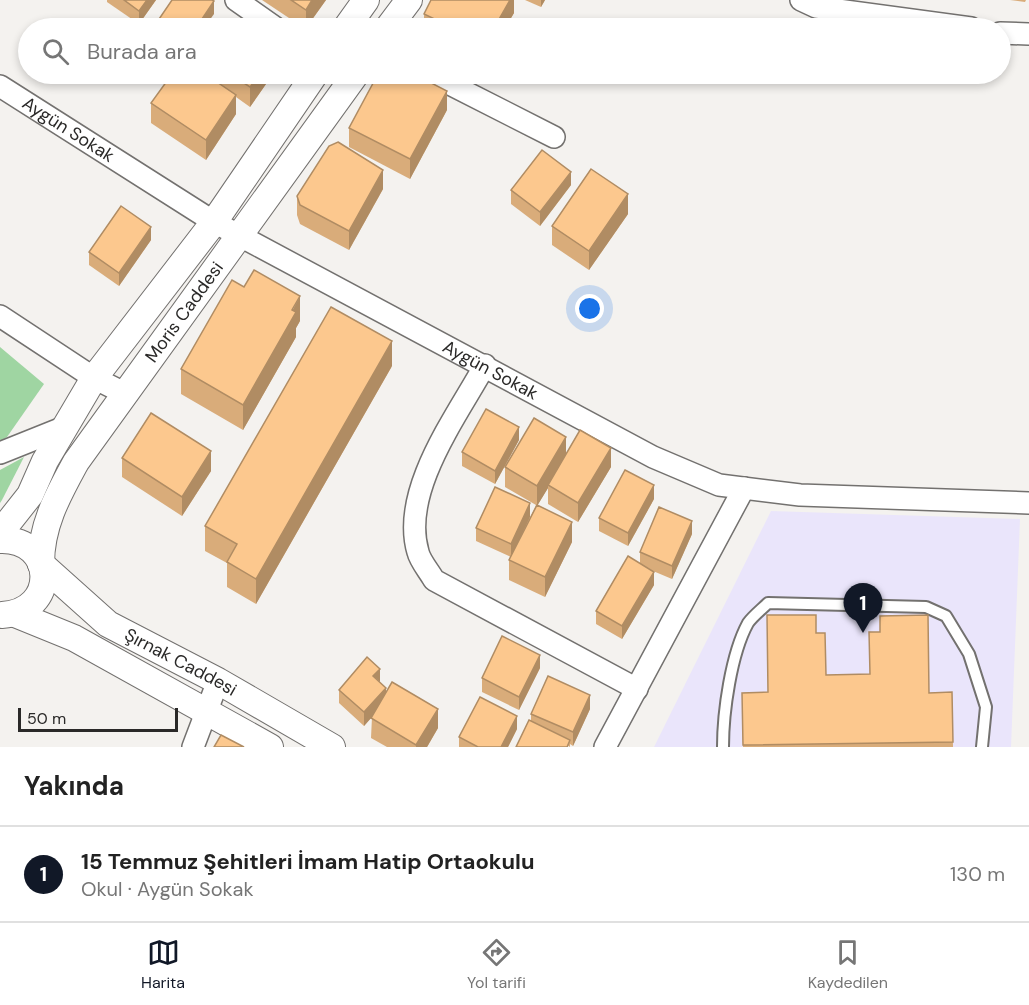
<!DOCTYPE html>
<html lang="tr">
<meta charset="utf-8">
<style>
:root{--surface:#fff;--page:#f2f2f2;--text:#222;--muted:#767676;--line:#e0e0e0;--accent:#111827}
body{margin:0;font-family:"DM Sans",sans-serif;background:var(--page);color:var(--text)}
.scale{position:absolute;left:18px;bottom:15px;width:160px;box-sizing:border-box;padding-left:6px;border:3px solid #2a2928;border-top:0;font-size:16px;line-height:21px;white-space:nowrap;color:#2a2928;-webkit-text-stroke:4px #f4f2ef;paint-order:stroke}
.you{position:absolute;left:590px;top:309px;width:21px;height:21px;margin:-15px;border:4px solid #fff;border-radius:50%;background:#1a73e8;box-shadow:0 0 0 9px #1a73e833}
.badge{display:grid;place-items:center;width:39px;height:39px;border-radius:50%;background:var(--accent);color:#fff;font-size:20px;font-weight:700}
.pin{position:absolute;translate:-50% -50px;filter:drop-shadow(0 2px 3px #0008)}
.pin::after{content:'';position:absolute;top:32px;width:21px;height:18px;background:inherit;clip-path:polygon(0 0,100% 0,50% 100%)}
.list{margin:0;padding:0;list-style:none}
h2{display:flex;justify-content:space-between;align-items:center;height:78px;margin:0;padding:0 24px;font-size:26px}
h2 small{font-size:20px;font-weight:400;color:var(--muted)}
.list li{display:grid;grid-template-columns:39px 1fr auto;gap:18px;align-items:center;box-sizing:border-box;height:96px;padding:0 24px;border-top:2px solid var(--line)}
.list b{display:block;font-size:22px;white-space:nowrap}
.list p{margin:0;font-size:20px;white-space:nowrap;color:var(--muted)}
.list em{font-size:20px;font-style:normal;color:var(--muted)}
.icon{flex:none;width:33px;height:33px;fill:none;stroke:currentColor;stroke-width:2;stroke-linecap:round;stroke-linejoin:round}
.map{position:relative;flex:none;width:1029px;height:747px;overflow:hidden}
.search{position:absolute;background:var(--surface);box-shadow:0 3px 9px #0003;left:18px;right:18px;top:18px;height:66px;display:flex;align-items:center;gap:15px;box-sizing:border-box;padding:0 21px;border-radius:33px;color:var(--muted);font-size:22px}
.sheet{height:174px;background:var(--surface)}
nav{display:flex;justify-content:space-around;align-items:center;box-sizing:border-box;height:84px;border-top:2px solid var(--line);background:var(--surface);font-size:16px;color:var(--muted)}
nav a{display:grid;justify-items:center;gap:3px}
nav .on{color:var(--accent)}
.map>svg:first-child{display:block}
</style>
<div class="map">
<svg width="1029" height="747" viewBox="0 0 1029 747">
<rect width="100%" height="100%" fill="#f4f2ef"/>
<polygon fill="#eae5fb" points="771,511 1020,519 1011,747 654,747"/>
<g fill="#9fd5a2">
<polygon points="0,347 44,384 7,437 0,441"/>
<polygon points="24,457 2,500 0,503 0,470"/>
</g>
<g fill="none" stroke-linecap="round" stroke-linejoin="round">
<defs>
<path id="service" d="M723,747c0,-35 8,-93 25,-124 5,-7 14,-14 20,-20l158,4 20,9 23,38 17,53 -4,40"/>
<g id="minor">
<polyline points="236,0 276,28"/>
<polyline points="801,0 816,7 971,28"/>
<polyline points="1000,33 1029,34"/>
<polyline points="430,74 554,137"/>
<path id="s1" d="M0,86l214,136 439,235 66,28 81,10 229,8"/>
<polyline points="0,316 94,378 126,394"/>
<path d="M485,365c-28,51 -85,126 -67,187 2,9 11,19 16,28l203,109"/>
<polyline points="0,453 65,427"/>
<polyline points="193,747 218,681"/>
<polyline points="605,747 744,488"/>
</g>
<g id="tertiary">
<polyline points="346,28 366,0"/>
<polyline points="388,28 409,0"/>
<polyline points="0,533 30,495 45,461 94,378 214,222 315,74"/>
<path d="M0,540c56,-2 59,72 2,75"/>
<path id="s2" d="M41,564c0,-39 17,-69 35,-102l280,-388"/>
<path id="s3" d="M41,564l67,60 110,57 114,66"/>
<polyline points="15,614 74,638 270,747"/>
</g>
</defs>
<use href="#service" stroke="#73716f" stroke-width="14"/>
<use href="#minor" stroke="#73716f" stroke-width="24"/>
<use href="#tertiary" stroke="#73716f" stroke-width="28"/>
<use href="#service" stroke="#fff" stroke-width="10"/>
<use href="#minor" stroke="#fff" stroke-width="21"/>
<use href="#tertiary" stroke="#fff" stroke-width="26"/>
</g>
<g fill="#d9ac7a">
<polygon points="107,0 156,0 139,24 107,2"/>
<polygon points="262,0 326,0 306,28 304,28"/>
<polygon points="514,0 514,13 505,28 424,28 424,14"/>
<polygon points="525,0 545,0 541,7"/>
<polygon points="1010,0 1026,0 1025,2"/>
<polygon points="212,74 273,74 250,107 236,97 236,114 206,160 151,123 151,103 212,78"/>
<polygon points="447,110 410,179 349,147 349,128"/>
<polygon points="571,185 540,226 511,204 511,190"/>
<polygon points="383,189 349,250 300,224 297,215 297,196"/>
<polygon points="628,214 589,270 552,245 552,226"/>
<polygon points="151,240 119,286 89,265 89,252"/>
<polygon points="300,321 296,328 296,337 243,430 181,394 181,369"/>
<polygon points="392,366 256,604 227,587 227,563 205,551 205,526"/>
<polygon points="519,440 495,484 462,466 462,452"/>
<polygon points="566,453 611,467 578,522 548,504 548,488 537,506 572,542 545,597 509,580 509,560 511,557 476,541 476,528 530,517 516,547 536,505 505,487 505,467"/>
<polygon points="122,458 211,471 182,516 122,477"/>
<polygon points="654,499 628,546 599,531 599,518"/>
<polygon points="692,534 672,579 653,571 654,585 622,639 596,624 596,611 640,563 640,552"/>
<polygon points="816,633 826,675 929,693 952,692 953,747 743,747 742,693 768,692"/>
<polygon points="540,668 519,710 482,692 482,678"/>
<polygon points="380,683 386,693 438,728 427,747 387,747 371,738 372,717 364,726 339,703 339,690"/>
<polygon points="590,709 573,746 570,744 570,747 531,721 531,714"/>
<polygon points="517,729 508,747 459,747 459,737"/>
</g>
<g fill="#b08c63">
<polygon points="147,0 156,0 139,24 139,11"/>
<polygon points="312,0 326,0 306,28 306,10"/>
<polygon points="510,0 514,0 514,13 505,28 494,28"/>
<polygon points="541,0 545,0 541,7"/>
<polygon points="214,1 214,14 204,28 196,28"/>
<polygon points="260,74 273,74 250,107 250,87"/>
<polygon points="447,91 447,110 410,179 410,159"/>
<polygon points="236,95 236,114 206,160 206,140"/>
<polygon points="383,170 383,189 349,250 349,231"/>
<polygon points="571,172 571,185 540,226 540,212"/>
<polygon points="628,194 628,214 589,270 589,251"/>
<polygon points="151,227 151,240 119,286 119,273"/>
<polygon points="300,296 300,321 296,328 296,337 243,430 243,405"/>
<polygon points="392,341 392,366 256,604 256,579"/>
<polygon points="519,427 519,440 495,484 495,471"/>
<polygon points="566,437 566,457 548,485 548,488 537,506 537,486"/>
<polygon points="611,448 611,467 578,522 578,503"/>
<polygon points="211,451 211,471 182,516 182,497"/>
<polygon points="654,485 654,499 628,546 628,533"/>
<polygon points="530,503 530,517 511,557 511,544"/>
<polygon points="692,521 692,534 672,579 672,566"/>
<polygon points="572,522 572,542 545,597 545,577"/>
<polygon points="654,572 654,585 622,639 622,626"/>
<polygon points="540,655 540,668 519,710 519,697"/>
<polygon points="380,669 380,682 373,676"/>
<polygon points="386,688 386,701 364,726 364,712"/>
<polygon points="590,695 590,709 573,746 573,732"/>
<polygon points="438,709 438,728 427,747 416,747 416,745"/>
<polygon points="517,716 517,729 508,747 501,747"/>
</g>
<g fill="#fcc88e" stroke="#b08c63" stroke-width="1.5">
<polygon points="124,0 147,0 139,11"/>
<polygon points="172,0 212,0 214,1 196,28 161,28 155,25"/>
<polygon points="291,0 312,0 306,10"/>
<polygon points="431,0 510,0 494,28 453,28 424,14"/>
<polygon points="242,19 256,28 235,28"/>
<polygon points="172,74 205,74 236,95 206,140 151,103"/>
<polygon points="230,74 260,74 250,87"/>
<polygon points="378,74 414,74 447,91 410,159 349,128"/>
<polygon points="338,142 383,170 349,231 300,205 297,196 329,146"/>
<polygon points="542,150 571,172 540,212 511,190"/>
<polygon points="591,169 628,194 589,251 552,226"/>
<polygon points="121,206 151,227 119,273 89,252"/>
<polygon points="254,270 300,296 292,310 296,312 243,405 181,369 232,280 244,287"/>
<polygon points="331,307 392,341 256,579 227,562 237,544 205,526"/>
<polygon points="486,409 519,427 495,471 462,452"/>
<polygon points="151,413 211,451 182,497 122,458"/>
<polygon points="534,418 566,437 537,486 505,467"/>
<polygon points="580,430 611,448 578,503 548,485"/>
<polygon points="625,470 654,485 628,533 599,518"/>
<polygon points="495,487 530,503 511,544 476,528"/>
<polygon points="537,505 572,522 545,577 509,560"/>
<polygon points="659,507 692,521 672,566 640,552"/>
<polygon points="628,556 654,572 622,626 596,611"/>
<polygon points="767,615 816,615 816,633 825,633 826,675 870,674 869,632 880,632 880,616 928,615 929,693 952,692 953,742 743,745 742,693 768,692"/>
<polygon points="502,636 540,655 519,697 482,678"/>
<polygon points="367,657 380,669 373,676 386,688 364,712 339,690"/>
<polygon points="548,676 590,695 573,732 531,714"/>
<polygon points="392,682 438,709 416,745 371,718"/>
<polygon points="480,697 517,716 501,747 478,747 459,737"/>
<polygon points="529,720 570,740 567,747 516,747"/>
<polygon points="221,735 244,747 214,747"/>
</g>
<g text-anchor="middle" stroke-width="5" stroke-linejoin="round" paint-order="stroke">
<g font-size="18" fill="#2a2928" stroke="#f4f2ef">
<text dy="6" stroke="none"><textPath href="#s1" startOffset="81">Aygün Sokak</textPath></text>
<text dy="6" stroke="none"><textPath href="#s2" startOffset="294">Moris Caddesi</textPath></text>
<text dy="6" stroke="none"><textPath href="#s1" startOffset="567">Aygün Sokak</textPath></text>
<text dy="6" stroke="none"><textPath href="#s3" startOffset="172">Şırnak Caddesi</textPath></text>
</g>
</g>
</svg>
<div class="scale">50 m</div>
<div class="you"></div>
<div class="pin badge" style="left:863px;top:633px">1</div>
<div class="search"><svg class="icon" aria-label="search" viewBox="0 0 24 24"><circle cx="10" cy="10" r="6"/><path d="M15 15l6 6"/></svg>Burada ara</div>
</div>
<section class="sheet">
<h2>Yakında<small></small></h2>
<ul class="list">
<li><span class="badge">1</span><div><b>15 Temmuz Şehitleri İmam Hatip Ortaokulu</b><p>Okul · Aygün Sokak</p></div><em>130 m</em></li>
</ul>
</section>
<nav>
<a class="on"><svg class="icon" aria-label="map" viewBox="0 0 24 24"><path d="M3 6l6-2 6 2 6-2v14l-6 2-6-2-6 2zM9 4v14M15 6v14"/></svg>Harita</a>
<a><svg class="icon" aria-label="directions" viewBox="0 0 24 24"><path d="M12 3l9 9-9 9-9-9zM9 14v-3h6M13 9l2 2-2 2"/></svg>Yol tarifi</a>
<a><svg class="icon" aria-label="saved" viewBox="0 0 24 24"><path d="M7 4h10v16l-5-4-5 4z"/></svg>Kaydedilen</a>
</nav>
